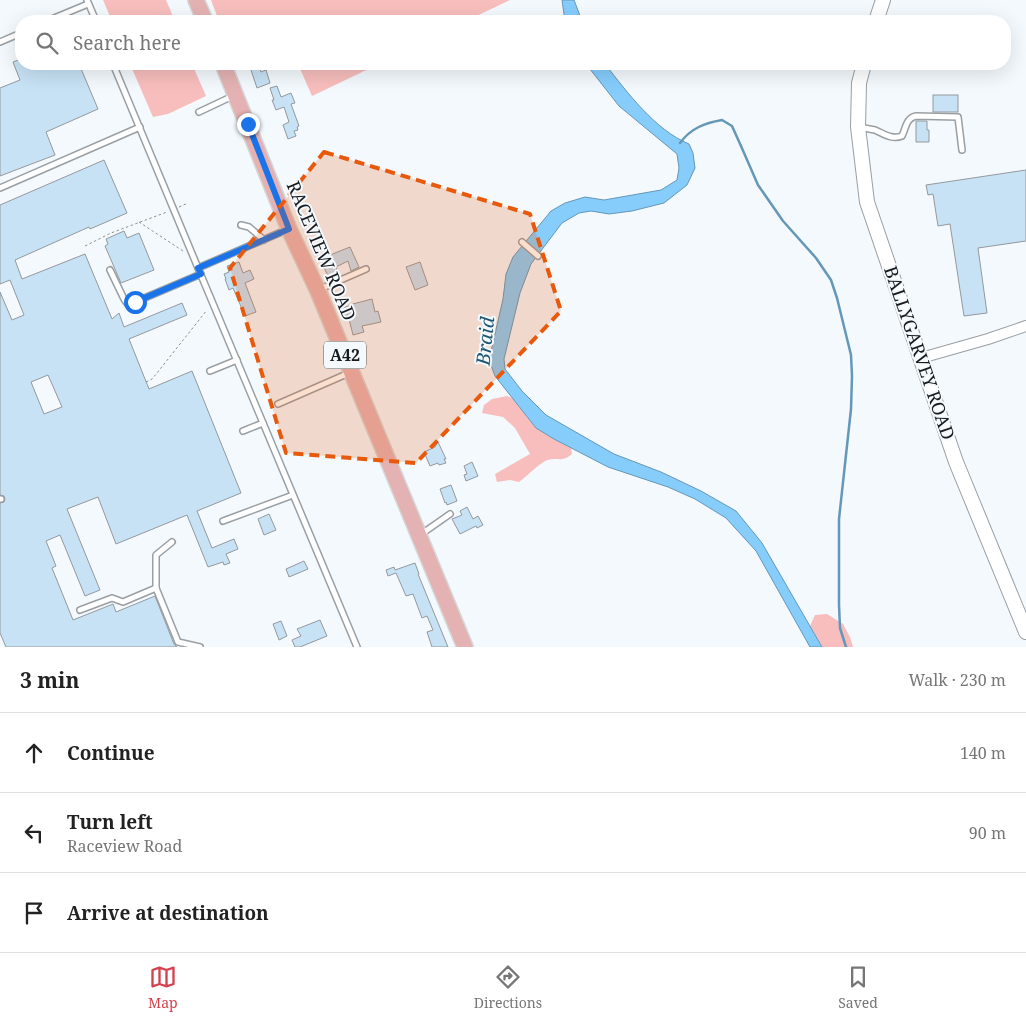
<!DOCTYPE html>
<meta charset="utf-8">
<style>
:root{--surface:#fff;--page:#f2f2f2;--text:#222;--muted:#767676;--line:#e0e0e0;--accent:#d2424f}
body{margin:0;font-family:"Noto Serif",serif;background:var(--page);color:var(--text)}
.stop{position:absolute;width:15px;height:15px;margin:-11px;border:4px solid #1a73e8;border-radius:50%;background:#fff}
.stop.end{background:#1a73e8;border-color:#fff;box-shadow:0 1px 5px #0008}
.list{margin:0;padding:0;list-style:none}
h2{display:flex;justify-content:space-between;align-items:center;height:65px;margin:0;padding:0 20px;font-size:21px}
h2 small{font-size:16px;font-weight:400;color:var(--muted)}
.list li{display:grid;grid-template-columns:32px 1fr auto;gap:15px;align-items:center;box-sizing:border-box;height:80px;padding:0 20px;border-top:1px solid var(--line)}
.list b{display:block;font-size:19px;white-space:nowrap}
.list p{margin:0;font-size:16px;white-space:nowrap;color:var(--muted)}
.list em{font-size:16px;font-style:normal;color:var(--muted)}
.icon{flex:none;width:28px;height:28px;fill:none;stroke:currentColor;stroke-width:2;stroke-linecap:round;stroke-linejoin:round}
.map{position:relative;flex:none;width:1026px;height:647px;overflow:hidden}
.search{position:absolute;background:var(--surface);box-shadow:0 5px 20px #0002;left:15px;right:15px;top:15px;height:55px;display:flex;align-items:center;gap:12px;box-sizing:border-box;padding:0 18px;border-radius:20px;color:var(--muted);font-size:19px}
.sheet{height:305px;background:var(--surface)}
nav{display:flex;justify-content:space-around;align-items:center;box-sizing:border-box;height:70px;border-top:1px solid var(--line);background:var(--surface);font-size:14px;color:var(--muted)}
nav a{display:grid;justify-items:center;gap:2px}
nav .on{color:var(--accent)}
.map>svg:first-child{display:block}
</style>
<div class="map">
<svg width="1026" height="647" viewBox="0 0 1026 647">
<rect width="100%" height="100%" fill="#f3f9fd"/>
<g fill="#f7bebd">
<polygon points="103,0 166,0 175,21 112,21"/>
<polygon points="211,0 510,0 466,21 219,21"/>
<polygon points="130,64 192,64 206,96 168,114 153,117"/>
<polygon points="298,64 379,64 312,96"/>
<path d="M507,396l5,2 24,30 18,11 17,9 1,6c-11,9 -13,3 -24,6 -6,1 -22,17 -29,22l-9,-2 -13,2 -2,-8 35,-20 -15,-26 -12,-11 -21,-4 2,-8 8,-6z"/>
<polygon points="827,614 843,624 850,637 853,647 822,647 810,626 815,615"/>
</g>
<g fill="#86cdfc" stroke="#6597b8">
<polygon points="562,0 574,0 582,21 565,21"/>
<path d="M586,64h19c22,28 50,66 84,80l4,9 2,15 -8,17 -23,18 -32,8 -23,3 -18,-3 -12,2 -17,10 -31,41 -11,29 -16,66 1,10 17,22 24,24 68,39 47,18 40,19 35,20 26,32 60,104h-12l-54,-96 -30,-33 -31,-19 -27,-12 -60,-20 -54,-28 -18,-11 -41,-52 -6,-16 14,-61 3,-25 7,-17 38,-46 14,-8 20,-6 19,3 57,-10 16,-10 2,-12 -2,-14 -58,-48z"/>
</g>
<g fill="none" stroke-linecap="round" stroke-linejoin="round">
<path stroke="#6597b8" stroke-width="2.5" d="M680,143c11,-15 25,-20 42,-23l10,6 9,20 17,39 25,36 33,37 15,22 6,18 14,57 1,21 -1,33 -12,110v86l1,23 6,19"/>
</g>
<g fill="#c7e2f5" stroke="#94999d" fill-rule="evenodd">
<polygon points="21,59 21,64 79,64 98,109 46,132 55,155 0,176 0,88 20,80 13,62"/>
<polygon points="249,64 258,64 261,72 266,70 270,83 257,88"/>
<polygon points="277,86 281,97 291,93 295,103 291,104 299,126 297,127 298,130 294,131 296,136 288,139 283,125 289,122 284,107 276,110 272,100 274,100 270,88"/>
<rect x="933" y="95" width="25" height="17"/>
<polygon points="916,121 927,121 927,130 929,130 929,142 916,142"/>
<path d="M104,160l23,53 -37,16 -1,-2 -74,33 7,19 63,-25 27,65 7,-6 5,14 58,-24 5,12 -58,24 20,50 43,-18 49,122 -44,18 15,37 22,-9 4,10 -12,5 4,9 -6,2 -1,-3 -15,5 -21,-52 -71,29 -18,-47 -31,12 33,81 -15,6 -25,-61 -14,6 10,25 -4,2 21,52 40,-16 3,8 39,-16 19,48 3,3h-171l-6,-14v-130l4,-1 1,-3 -1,-3 -4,-1v-203l12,28 12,-5 -14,-35 -10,4v-79zM48,375l14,32 -18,7 -13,-32z"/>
<polygon points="1026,170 1026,241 978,248 987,313 964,316 950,224 938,226 933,194 928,195 926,185"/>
<polygon points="124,231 127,238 139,233 154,270 121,283 105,246 108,244 106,239"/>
<polygon points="350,247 359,267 351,271 348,261 336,267 338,272 328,276 320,259"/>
<polygon points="239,262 243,273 250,270 254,279 245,283 256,312 245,316 233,288 229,290 225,279 226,279 224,274 229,272 227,266"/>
<polygon points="420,262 428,285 415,290 406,267"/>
<polygon points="372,299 375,312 378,311 381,322 362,326 364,332 353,335 348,315 343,316 341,308 349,306 349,305"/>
<polygon points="438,442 446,459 444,459 446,463 439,465 438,463 430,466 424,452 435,447"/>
<polygon points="472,462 478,476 466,481 464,475 467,474 464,466"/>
<polygon points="451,485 457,501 447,505 446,502 445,503 440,489"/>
<polygon points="467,507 473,519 478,516 483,525 477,528 476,526 460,534 452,519 462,515 460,511"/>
<polygon points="269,514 276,530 264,535 258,519"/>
<polygon points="304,561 308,569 289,577 286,569"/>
<polygon points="415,563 419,574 418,574 448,647 432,647 427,632 433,630 427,616 422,618 413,594 406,596 396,573 388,576 386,570 394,567 395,570"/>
<polygon points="320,620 327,636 300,647 295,647 292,640 301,636 297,629"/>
<polygon points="281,621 287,636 279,640 273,624"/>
</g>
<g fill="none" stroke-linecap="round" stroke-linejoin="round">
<defs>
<g id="lane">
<polyline points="87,0 96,21"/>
<polyline points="47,21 88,4"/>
<polyline points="0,42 21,33"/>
<polyline points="113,64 198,268"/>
<polyline points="199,112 235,95"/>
<path d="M858,127c6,1 12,2 17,3 9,4 17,10 27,6 4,-8 4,-18 14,-20l42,1 4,33"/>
<polyline points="0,188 140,127"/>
<polyline points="241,225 249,227 264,240"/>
<polyline points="286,230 198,268 357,647"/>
<polyline points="522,242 538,256"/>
<polyline points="110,270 124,299 127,303 135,302 201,274"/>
<polyline points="320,289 366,269"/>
<polyline points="210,371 237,360"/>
<polyline points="278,404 349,373"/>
<polyline points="243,431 263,423"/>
<polyline points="0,499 1,499"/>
<polyline points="223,521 293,495"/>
<polyline points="420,535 450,514"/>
<polyline points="156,588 156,555 172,542"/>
<polyline points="80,610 112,598 123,602 156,588 178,642 200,647"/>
</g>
<polyline id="street" points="921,358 988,339 1026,326"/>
<g id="secondary">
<polyline points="876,21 883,0"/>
<polyline points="864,64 859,83 858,127 867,202 956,462 1026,632"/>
</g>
<g id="primary">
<polyline points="196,0 205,21"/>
<polyline points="223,64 289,229 318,291 465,647"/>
</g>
</defs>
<use href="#lane" stroke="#9a9fa3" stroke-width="8"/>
<use href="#street" stroke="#9a9fa3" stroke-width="12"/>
<use href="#secondary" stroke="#9a9fa3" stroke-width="16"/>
<use href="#primary" stroke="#d5d6d6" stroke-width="18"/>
<g stroke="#8c9093" stroke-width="1" stroke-dasharray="2.5 2.5" stroke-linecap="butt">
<polyline points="179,207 188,203"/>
<polyline points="139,222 183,251"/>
<polyline points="85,246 111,233 167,212"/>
<polyline points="146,382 152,379 157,373 207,310"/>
</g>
<use href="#lane" stroke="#fff" stroke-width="5"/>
<use href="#street" stroke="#fff" stroke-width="10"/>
<use href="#secondary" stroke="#fff" stroke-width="14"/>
<use href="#primary" stroke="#e5b2b3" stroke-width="15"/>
</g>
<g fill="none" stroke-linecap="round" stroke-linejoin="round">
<polyline stroke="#1a73e8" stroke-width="6" points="135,302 201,274 198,268 289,229 248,124"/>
</g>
<path fill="#e8590c" fill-opacity="0.2" stroke="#e8590c" stroke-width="4" stroke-dasharray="10 6" stroke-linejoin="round" d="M324,152l206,62 31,97 -145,152 -130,-10 -56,-185z"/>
<g text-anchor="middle" stroke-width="4" stroke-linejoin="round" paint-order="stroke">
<rect fill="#f3f9fd" stroke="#5a5d5f" stroke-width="1" x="324" y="341.5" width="42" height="27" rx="4"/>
<g font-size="16" font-weight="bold" fill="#181a1b">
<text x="345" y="361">A42</text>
</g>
<g font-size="18" fill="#181a1b" stroke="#f3f9fd">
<text transform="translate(321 251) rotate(67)" y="6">RACEVIEW ROAD</text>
<text transform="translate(919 353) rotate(71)" y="6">BALLYGARVEY ROAD</text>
</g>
<g font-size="19" font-style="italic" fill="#1f5574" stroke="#f3f9fd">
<text transform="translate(485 341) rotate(-84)" y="7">Braid</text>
</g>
</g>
</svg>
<div class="stop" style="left:135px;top:302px"></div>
<div class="stop end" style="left:248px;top:124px"></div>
<div class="search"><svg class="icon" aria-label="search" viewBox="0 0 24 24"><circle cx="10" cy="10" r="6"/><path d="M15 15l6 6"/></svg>Search here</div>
</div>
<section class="sheet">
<h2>3 min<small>Walk · 230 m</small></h2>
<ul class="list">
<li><svg class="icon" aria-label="ahead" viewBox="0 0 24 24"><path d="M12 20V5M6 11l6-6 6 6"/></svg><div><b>Continue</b></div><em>140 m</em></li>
<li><svg class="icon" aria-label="left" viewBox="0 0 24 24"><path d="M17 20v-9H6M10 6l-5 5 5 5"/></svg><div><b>Turn left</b><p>Raceview Road</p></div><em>90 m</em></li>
<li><svg class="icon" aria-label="arrive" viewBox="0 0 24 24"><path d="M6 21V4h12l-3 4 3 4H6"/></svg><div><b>Arrive at destination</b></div></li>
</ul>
</section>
<nav>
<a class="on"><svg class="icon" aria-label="map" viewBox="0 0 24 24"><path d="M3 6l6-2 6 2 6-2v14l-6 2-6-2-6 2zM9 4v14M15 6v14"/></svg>Map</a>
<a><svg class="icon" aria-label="directions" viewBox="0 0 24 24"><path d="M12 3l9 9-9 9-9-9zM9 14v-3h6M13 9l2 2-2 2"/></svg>Directions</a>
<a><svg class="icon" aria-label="saved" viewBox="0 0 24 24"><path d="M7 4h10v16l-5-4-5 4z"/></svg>Saved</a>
</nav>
